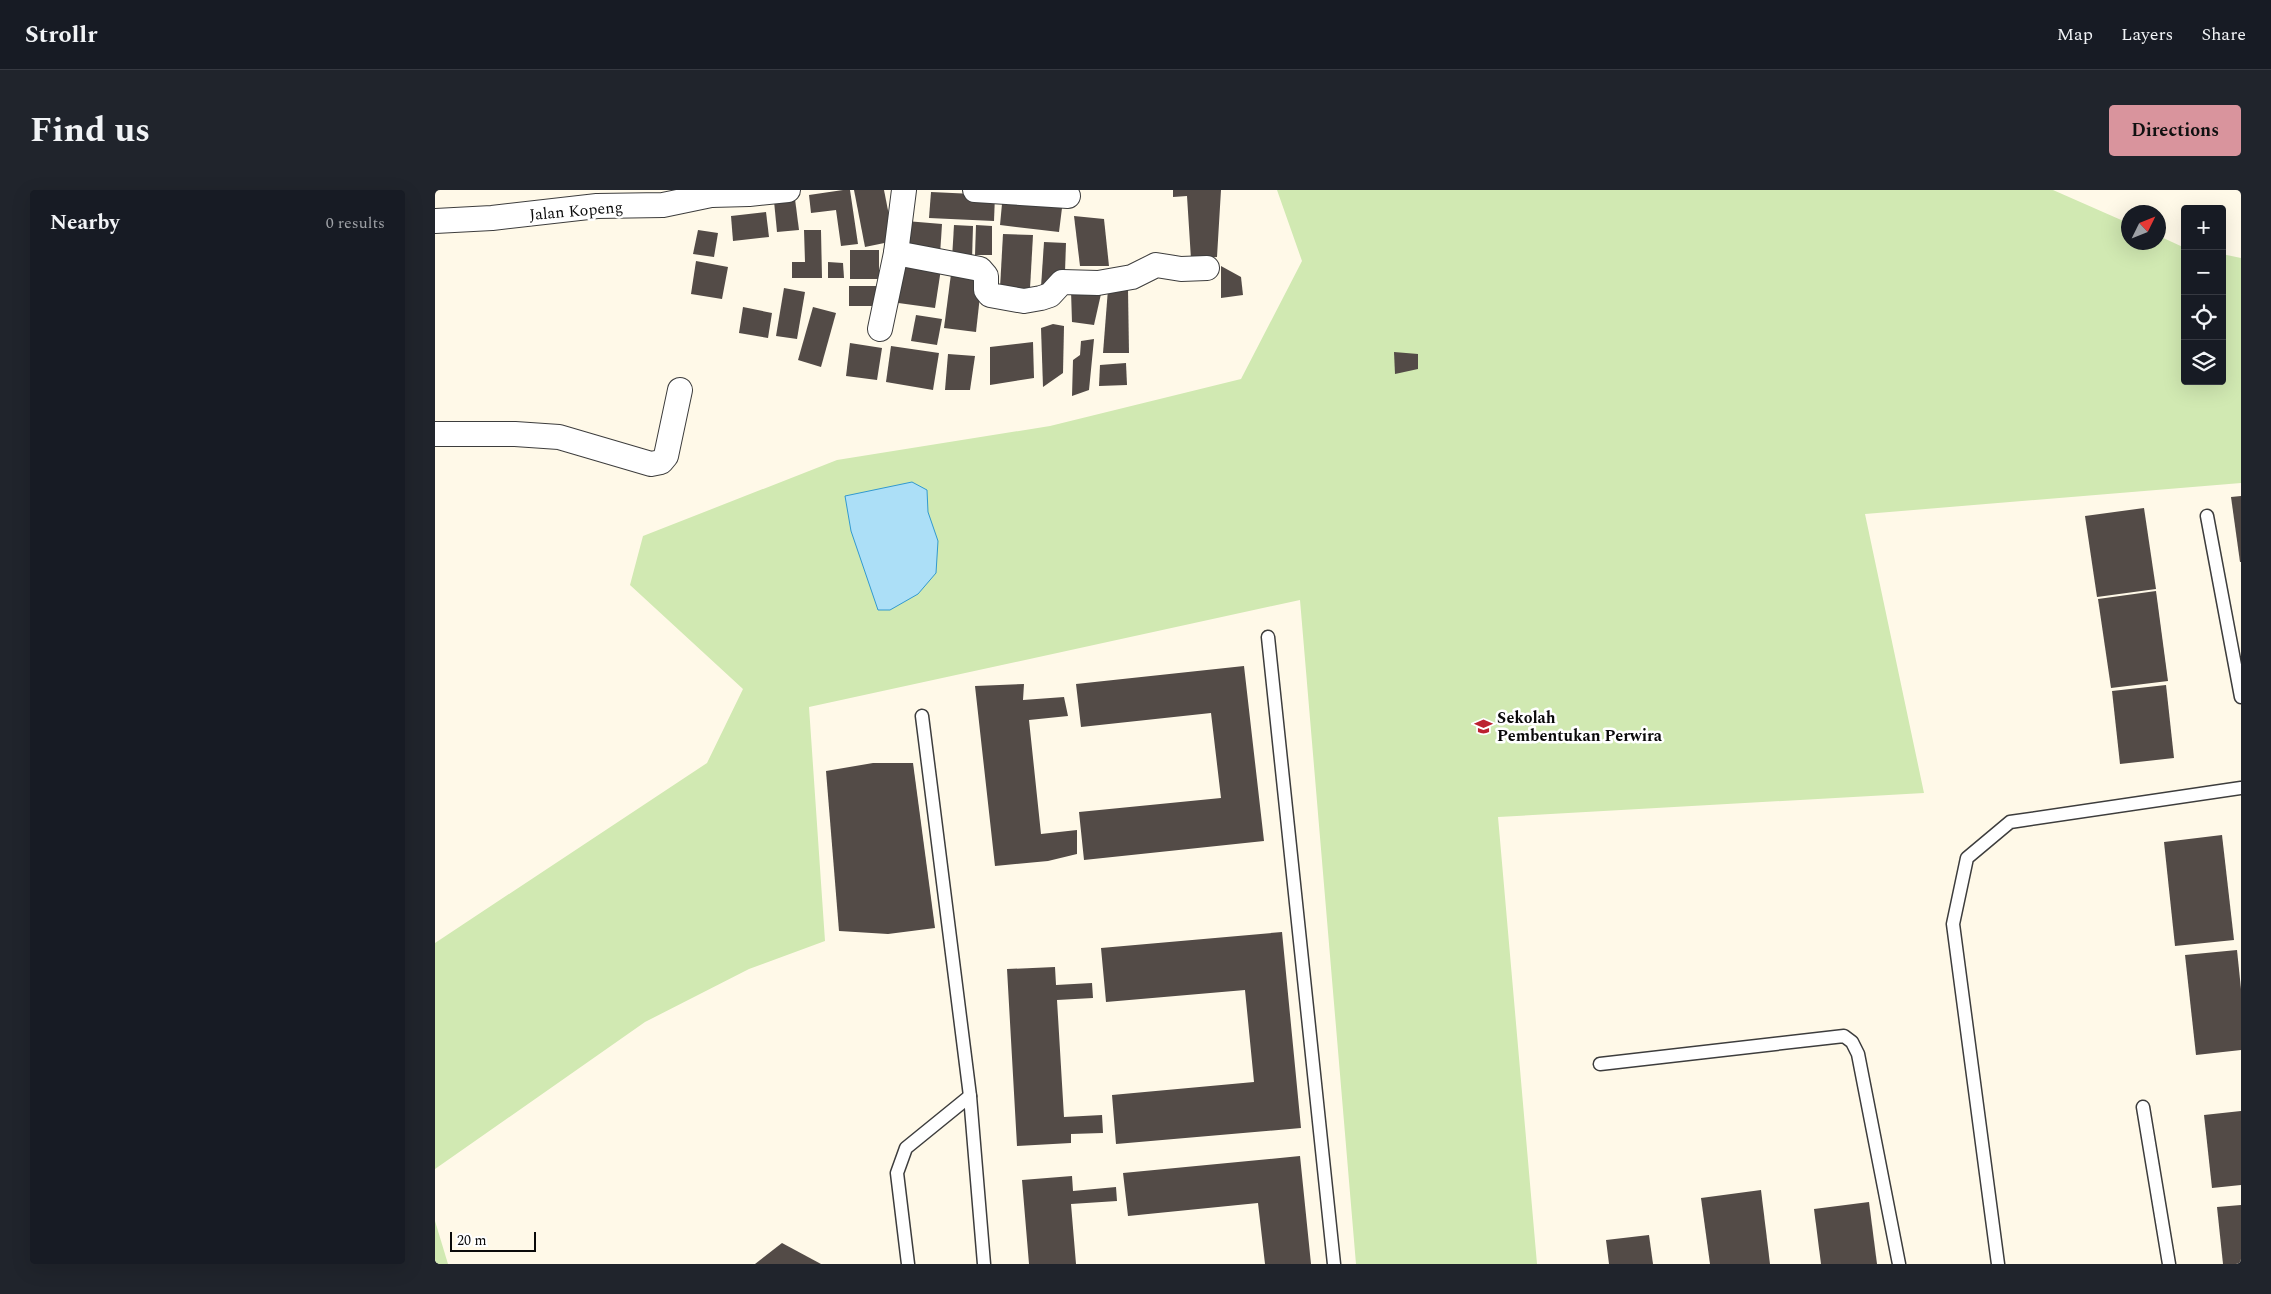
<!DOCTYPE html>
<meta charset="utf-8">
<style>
:root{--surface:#171b24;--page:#20242c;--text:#f1f3f6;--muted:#9ea1a6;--line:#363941;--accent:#d9949d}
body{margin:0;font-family:Spectral,serif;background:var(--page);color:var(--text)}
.controls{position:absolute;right:15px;top:15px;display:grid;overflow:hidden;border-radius:5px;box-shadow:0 5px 20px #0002}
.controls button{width:45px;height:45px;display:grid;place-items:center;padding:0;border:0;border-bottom:1px solid var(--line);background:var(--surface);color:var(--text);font:25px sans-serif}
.compass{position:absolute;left:1686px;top:15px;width:45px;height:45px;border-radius:50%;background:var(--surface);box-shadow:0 5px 20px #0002;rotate:47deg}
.scale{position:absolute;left:15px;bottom:12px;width:86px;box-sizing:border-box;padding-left:5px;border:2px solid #0a0a0a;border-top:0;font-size:14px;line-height:18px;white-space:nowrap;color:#0a0a0a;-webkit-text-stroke:4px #fff;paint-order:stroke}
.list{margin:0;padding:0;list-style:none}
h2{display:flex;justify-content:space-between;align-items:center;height:65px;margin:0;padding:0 20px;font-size:21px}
h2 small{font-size:16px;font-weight:400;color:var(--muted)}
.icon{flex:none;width:28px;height:28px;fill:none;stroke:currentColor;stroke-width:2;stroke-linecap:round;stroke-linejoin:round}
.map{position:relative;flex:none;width:1806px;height:1074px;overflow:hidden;border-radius:5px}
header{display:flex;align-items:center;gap:30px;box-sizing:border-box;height:70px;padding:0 25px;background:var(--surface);border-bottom:1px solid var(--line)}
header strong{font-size:24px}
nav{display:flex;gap:28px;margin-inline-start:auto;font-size:18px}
.intro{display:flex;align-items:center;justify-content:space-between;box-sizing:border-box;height:120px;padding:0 30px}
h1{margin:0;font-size:35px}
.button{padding:12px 22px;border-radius:5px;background:var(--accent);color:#111;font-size:18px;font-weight:700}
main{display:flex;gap:30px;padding:0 30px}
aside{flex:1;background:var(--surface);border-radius:5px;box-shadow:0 5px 20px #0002}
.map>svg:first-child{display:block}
</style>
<header>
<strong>Strollr</strong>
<nav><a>Map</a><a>Layers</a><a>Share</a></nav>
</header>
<div class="intro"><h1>Find us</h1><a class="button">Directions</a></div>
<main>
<aside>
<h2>Nearby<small>0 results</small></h2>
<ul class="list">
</ul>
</aside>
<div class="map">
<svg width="1806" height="1074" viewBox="0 0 1806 1074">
<rect width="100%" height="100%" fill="#fff9e8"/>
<g fill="#d1e9b2">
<polygon points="842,0 1618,0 1693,33 1694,52 1724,52 1724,46 1750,58 1750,191 1787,191 1787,64 1806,68 1806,293 1430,324 1489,603 1063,627 1102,1074 921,1074 865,410 374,517 390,751 314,779 210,832 0,979 0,753 272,573 308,499 195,395 208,346 402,270 615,236 806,189 867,71"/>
<polygon points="0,1031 13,1074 0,1074"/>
</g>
<polygon fill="#acdff7" stroke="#3199d0" points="477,292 492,300 493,322 503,351 501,383 483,404 455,420 443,420 416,341 410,306"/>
<g fill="#534b47">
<polygon points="408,0 415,0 423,54 406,56 401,20 376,23 374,5"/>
<polygon points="419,0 449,0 459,51 430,57"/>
<polygon points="738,0 786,0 782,67 756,69 752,6 738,7"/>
<polygon points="496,2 560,5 559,31 494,28"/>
<polygon points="568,3 628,10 624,42 565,35"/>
<polygon points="360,9 364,40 342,42 339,11"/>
<polygon points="331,22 334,47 298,51 296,26"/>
<polygon points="639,26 669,29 674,76 645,76"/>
<polygon points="471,31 507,34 505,65 469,62"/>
<polygon points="519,35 538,36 537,70 517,69"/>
<polygon points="541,35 557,36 557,65 540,65"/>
<polygon points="263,40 283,43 279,67 258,64"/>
<polygon points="369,40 386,40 387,88 357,88 357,72 370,72"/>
<polygon points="568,44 598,45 595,99 565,98"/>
<polygon points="609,52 631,53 630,82 606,97"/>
<rect x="415" y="60" width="29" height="29"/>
<polygon points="261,71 293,77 287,109 256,104"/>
<polygon points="393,72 408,73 409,88 393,88"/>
<polygon points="462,72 506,79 500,118 456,112"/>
<polygon points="786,76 806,87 808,105 786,108"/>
<polygon points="516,84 547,88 541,142 509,138"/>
<polygon points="414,96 441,96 442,116 414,116"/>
<polygon points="349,98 370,102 362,149 341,146"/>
<polygon points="673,99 693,100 694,163 668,163"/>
<polygon points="636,101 666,104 659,135 637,132"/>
<polygon points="308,117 337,123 333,148 304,143"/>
<polygon points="378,117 401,123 386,177 363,170"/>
<polygon points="481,125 507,129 502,155 476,151"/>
<polygon points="618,134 629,136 628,183 608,197 606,138"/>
<polygon points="659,149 654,200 637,206 638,170 645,165 646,151"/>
<polygon points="598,152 599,188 555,195 555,157"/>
<polygon points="415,153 447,158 442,190 411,186"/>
<polygon points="456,156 504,163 498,200 451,192"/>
<polygon points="959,162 983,164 983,179 960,184"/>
<polygon points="513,164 540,166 535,200 510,200"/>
<polygon points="691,173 692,195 664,196 665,175"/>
<polygon points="1806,306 1806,372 1805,372 1796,307"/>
<polygon points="1709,318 1721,399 1662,407 1650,326"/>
<polygon points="1721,401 1733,491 1676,498 1663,409"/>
<polygon points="809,476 829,651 649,670 644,622 786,608 776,523 646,537 641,494"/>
<polygon points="589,494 588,510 629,507 633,526 594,530 606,644 642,640 642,664 613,671 560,676 540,496"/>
<polygon points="1731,495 1739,568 1685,574 1677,501"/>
<polygon points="438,573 478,573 500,738 453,744 404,741 391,581"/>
<polygon points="1787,645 1799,750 1740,756 1729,652"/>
<polygon points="847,742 866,938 681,954 677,905 819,892 810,800 671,812 666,758"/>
<polygon points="1802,760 1806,799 1806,860 1761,865 1750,765"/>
<polygon points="620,777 621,795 657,793 658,808 622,810 629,927 667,925 668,943 636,944 636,953 582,956 572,779"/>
<polygon points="1806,921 1806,995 1777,998 1769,925"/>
<polygon points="865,966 876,1074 830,1074 823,1013 693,1026 688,983"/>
<polygon points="637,986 638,1001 681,997 682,1011 636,1014 641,1074 594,1074 587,990"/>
<polygon points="1326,1000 1335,1074 1275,1074 1266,1008"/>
<polygon points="1434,1012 1442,1074 1386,1074 1379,1019"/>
<polygon points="1806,1015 1806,1074 1788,1074 1782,1017"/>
<polygon points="1214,1045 1218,1074 1174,1074 1171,1050"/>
<polygon points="347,1053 386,1074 320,1074"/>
</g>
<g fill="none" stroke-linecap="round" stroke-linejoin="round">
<defs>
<g id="service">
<polyline points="1772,326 1806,507"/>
<polyline points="833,447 899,1074"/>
<polyline points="487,526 535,906 549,1074"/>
<polyline points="1165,874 1409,846 1417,852 1423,864 1464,1074"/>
<polyline points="1708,917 1734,1074"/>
<polyline points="473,1074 462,983 471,958 535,906"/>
<polyline points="1563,1074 1518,734 1532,668 1575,632 1806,598"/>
</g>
<g id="minor">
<polyline points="540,0 633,6"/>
<polyline points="276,5 314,4 353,0"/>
<polyline points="0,31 57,28 162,16 228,15 276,5 277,0"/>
<polyline points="461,63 545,79 551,86 551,100 555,105 589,111 606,108 615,105 627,92 663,93 697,87 721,75 746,79 772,78"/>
<polyline points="445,139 461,63 469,0"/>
<polyline points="0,244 80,244 124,247 216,274 226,272 231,266 245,200"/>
</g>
</defs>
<use href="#service" stroke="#3d3d3d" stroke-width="15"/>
<use href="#minor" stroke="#3d3d3d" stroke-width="26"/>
<use href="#service" stroke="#fff" stroke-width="12"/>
<use href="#minor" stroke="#fff" stroke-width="24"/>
</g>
<defs>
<symbol id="university-bare" viewBox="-9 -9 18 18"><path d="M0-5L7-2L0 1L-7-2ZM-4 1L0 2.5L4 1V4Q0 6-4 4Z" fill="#bc2130" stroke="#fff" stroke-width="2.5" paint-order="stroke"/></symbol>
</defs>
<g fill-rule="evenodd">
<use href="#university-bare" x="1036" y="524" width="25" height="25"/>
</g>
<g text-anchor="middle" stroke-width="5" stroke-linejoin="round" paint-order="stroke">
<g font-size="16" fill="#0a0a0a" stroke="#fff">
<text transform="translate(141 20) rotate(-5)" y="6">Jalan Kopeng</text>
</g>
<g font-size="16" font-weight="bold" fill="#0a0a0a" stroke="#fff" text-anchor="start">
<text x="1062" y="533">Sekolah<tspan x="1062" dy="18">Pembentukan Perwira</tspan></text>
</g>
</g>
</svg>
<div class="controls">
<button>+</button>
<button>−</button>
<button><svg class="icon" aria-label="locate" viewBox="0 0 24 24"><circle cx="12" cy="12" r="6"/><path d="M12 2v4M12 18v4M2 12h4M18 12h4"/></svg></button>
<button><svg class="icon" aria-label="layers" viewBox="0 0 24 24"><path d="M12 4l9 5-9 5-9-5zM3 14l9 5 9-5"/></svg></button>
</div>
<svg class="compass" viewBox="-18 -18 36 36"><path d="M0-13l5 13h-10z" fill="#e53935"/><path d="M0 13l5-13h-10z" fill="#9ea1a6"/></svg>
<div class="scale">20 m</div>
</div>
</main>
